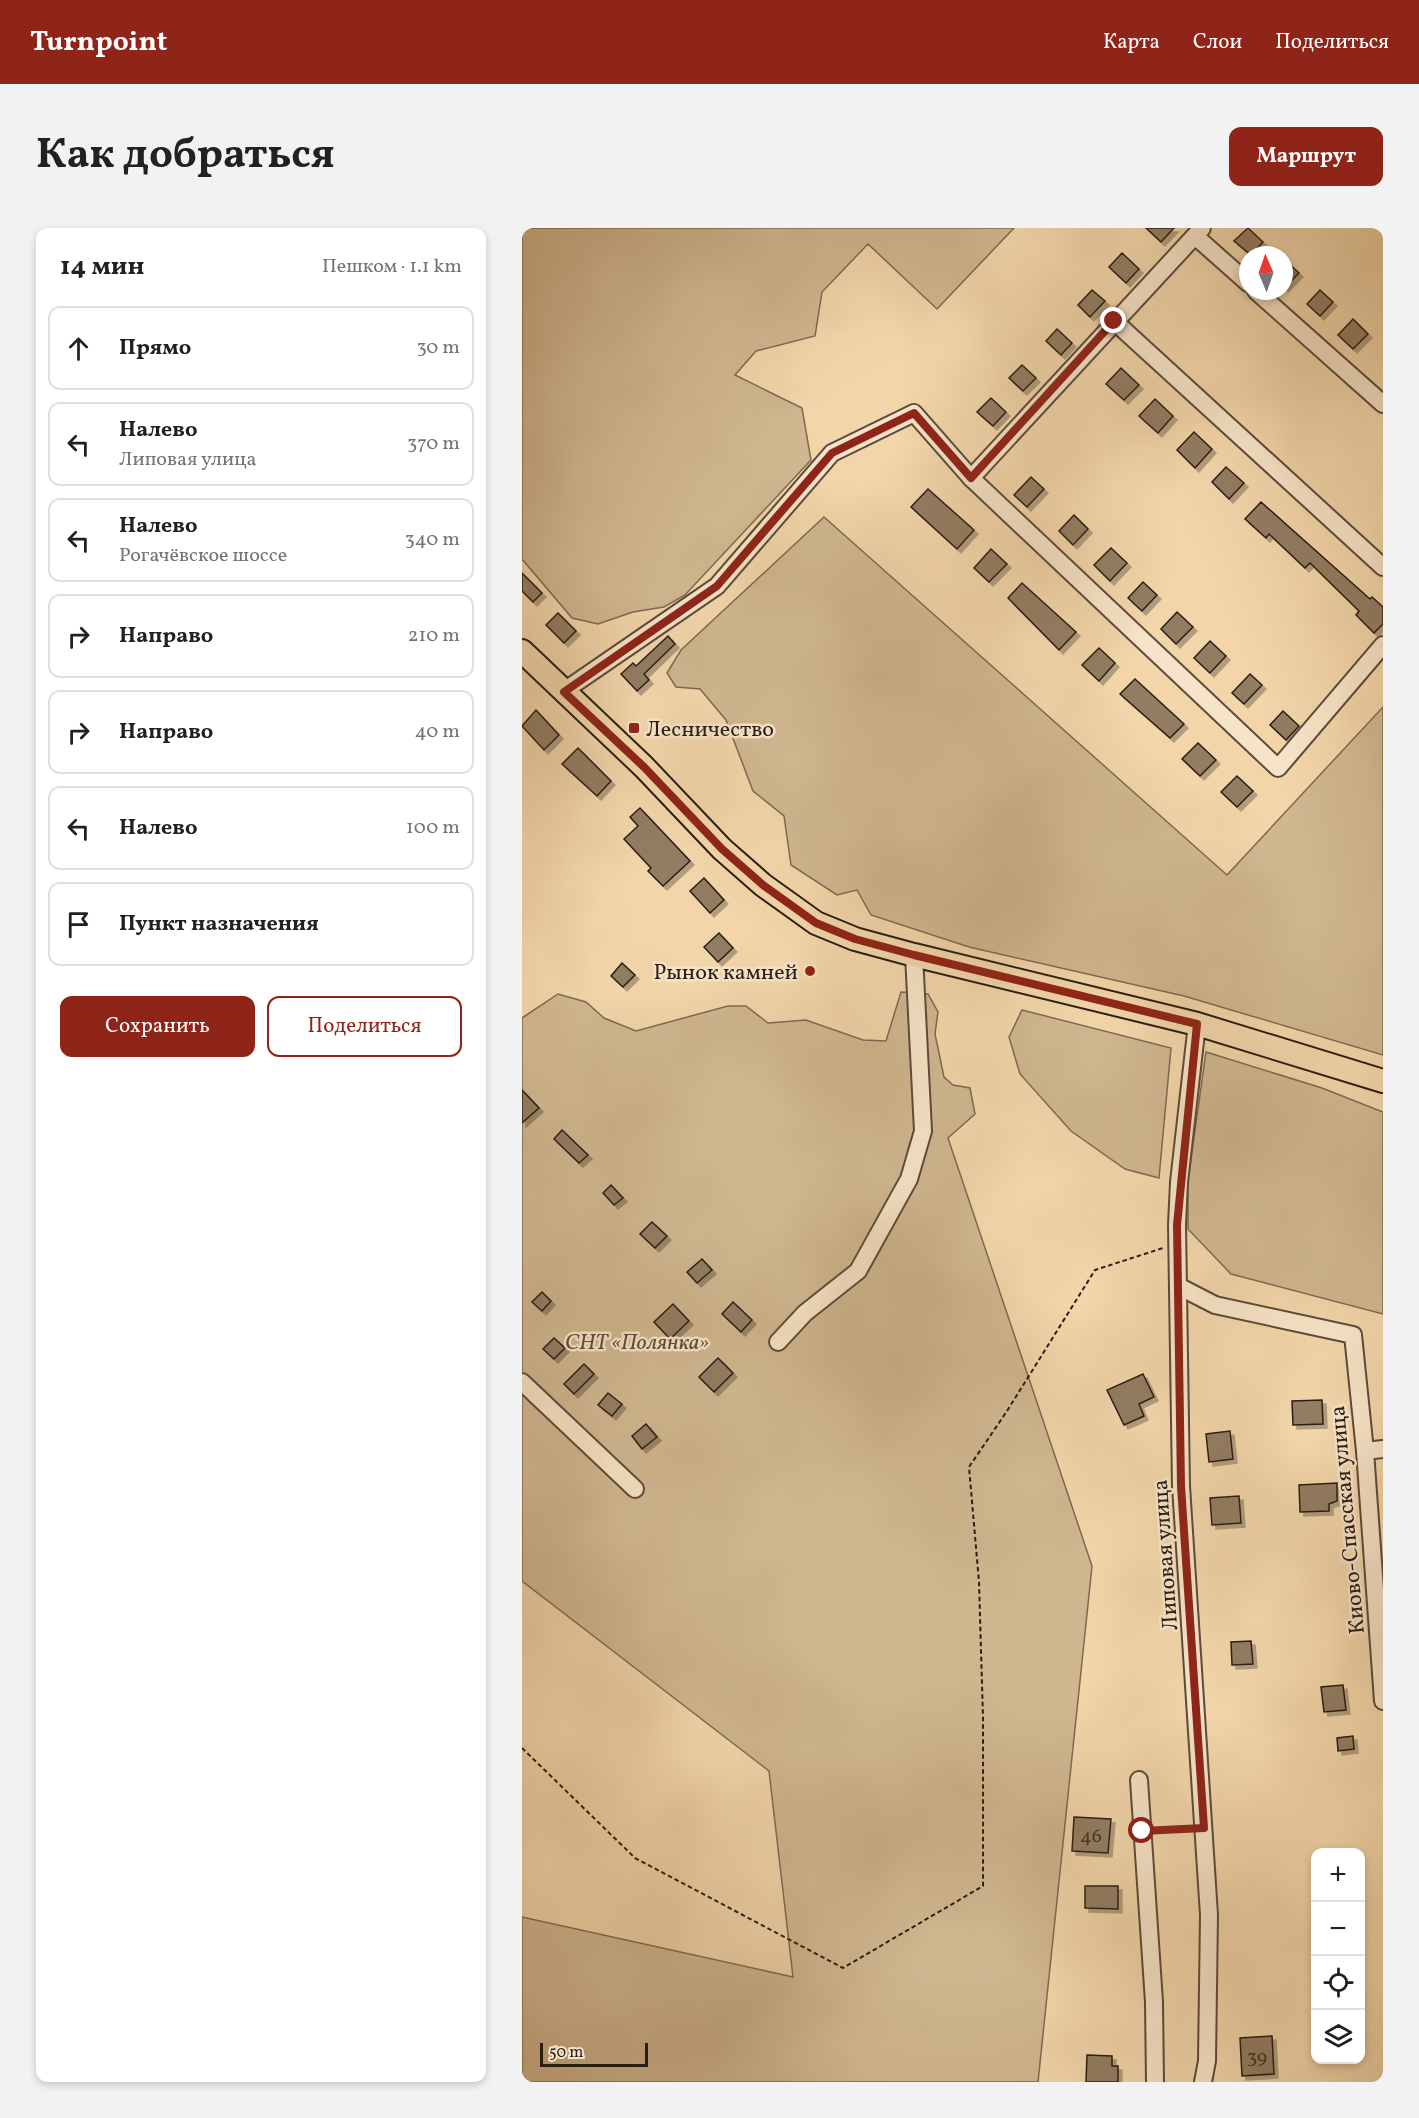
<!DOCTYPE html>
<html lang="ru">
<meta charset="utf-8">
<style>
:root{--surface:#fff;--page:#f2f2f2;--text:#202124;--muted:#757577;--line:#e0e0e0;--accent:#8f2418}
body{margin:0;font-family:Vollkorn,serif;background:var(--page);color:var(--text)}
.controls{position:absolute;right:18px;bottom:18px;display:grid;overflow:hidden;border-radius:12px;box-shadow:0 3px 9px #0003}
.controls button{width:54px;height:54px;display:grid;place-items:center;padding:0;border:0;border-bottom:2px solid var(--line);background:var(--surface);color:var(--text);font:30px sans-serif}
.compass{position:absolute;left:717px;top:18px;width:54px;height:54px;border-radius:50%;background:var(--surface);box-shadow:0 3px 9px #0003;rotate:358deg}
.scale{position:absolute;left:18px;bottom:15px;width:108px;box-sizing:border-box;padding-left:6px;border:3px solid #2a1d14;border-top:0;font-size:16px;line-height:21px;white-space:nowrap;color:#2a1d14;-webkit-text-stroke:4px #f7e4c8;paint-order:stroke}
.stop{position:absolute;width:18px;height:18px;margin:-14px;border:4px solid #8f2418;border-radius:50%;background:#fff}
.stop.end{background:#8f2418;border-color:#fff;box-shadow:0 2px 6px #0008}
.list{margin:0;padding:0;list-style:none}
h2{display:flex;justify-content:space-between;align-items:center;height:78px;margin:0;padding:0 24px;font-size:26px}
h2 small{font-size:20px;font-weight:400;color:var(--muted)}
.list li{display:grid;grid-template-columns:39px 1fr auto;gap:18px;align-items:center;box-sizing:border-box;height:84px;margin:0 12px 12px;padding:0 12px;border:2px solid var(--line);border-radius:12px}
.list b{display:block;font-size:22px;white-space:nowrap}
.list p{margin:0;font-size:20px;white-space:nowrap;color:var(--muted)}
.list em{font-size:20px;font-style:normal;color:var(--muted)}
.actions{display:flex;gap:12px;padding:18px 24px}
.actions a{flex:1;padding:14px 0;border:2px solid var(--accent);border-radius:12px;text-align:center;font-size:21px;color:var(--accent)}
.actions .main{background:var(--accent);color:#fff}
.icon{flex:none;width:33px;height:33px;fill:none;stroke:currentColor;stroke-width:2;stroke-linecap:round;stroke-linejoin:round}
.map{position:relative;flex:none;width:861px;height:1854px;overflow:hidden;border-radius:12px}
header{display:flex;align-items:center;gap:36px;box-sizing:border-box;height:84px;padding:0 30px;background:var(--accent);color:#fff}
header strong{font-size:28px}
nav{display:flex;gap:33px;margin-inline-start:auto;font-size:21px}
.intro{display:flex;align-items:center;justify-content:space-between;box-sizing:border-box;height:144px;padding:0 36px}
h1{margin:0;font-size:42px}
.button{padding:15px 27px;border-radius:12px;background:var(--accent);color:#fff;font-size:21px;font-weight:700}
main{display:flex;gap:36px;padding:0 36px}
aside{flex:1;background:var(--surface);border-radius:12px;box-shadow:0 3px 9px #0003}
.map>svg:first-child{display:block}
</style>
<header>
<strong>Turnpoint</strong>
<nav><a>Карта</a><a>Слои</a><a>Поделиться</a></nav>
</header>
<div class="intro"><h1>Как добраться</h1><a class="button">Маршрут</a></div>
<main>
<aside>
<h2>14 мин<small>Пешком · 1.1 km</small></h2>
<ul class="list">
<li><svg class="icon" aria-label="ahead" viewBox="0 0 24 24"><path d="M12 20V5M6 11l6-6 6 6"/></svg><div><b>Прямо</b></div><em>30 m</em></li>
<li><svg class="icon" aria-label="left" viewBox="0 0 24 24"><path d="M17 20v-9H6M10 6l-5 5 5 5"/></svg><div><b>Налево</b><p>Липовая улица</p></div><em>370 m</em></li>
<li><svg class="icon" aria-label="left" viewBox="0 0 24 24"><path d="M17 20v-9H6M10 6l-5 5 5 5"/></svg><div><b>Налево</b><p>Рогачёвское шоссе</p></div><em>340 m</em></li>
<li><svg class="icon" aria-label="right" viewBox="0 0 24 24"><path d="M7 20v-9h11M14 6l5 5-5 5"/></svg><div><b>Направо</b></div><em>210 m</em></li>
<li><svg class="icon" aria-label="right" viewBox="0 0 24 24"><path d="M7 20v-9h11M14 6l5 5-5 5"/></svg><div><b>Направо</b></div><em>40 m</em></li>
<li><svg class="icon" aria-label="left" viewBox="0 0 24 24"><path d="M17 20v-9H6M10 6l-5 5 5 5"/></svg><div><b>Налево</b></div><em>100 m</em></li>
<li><svg class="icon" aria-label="arrive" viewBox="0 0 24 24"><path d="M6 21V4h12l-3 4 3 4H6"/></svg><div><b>Пункт назначения</b></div></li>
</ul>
<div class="actions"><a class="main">Сохранить</a><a>Поделиться</a></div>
</aside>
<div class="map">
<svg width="861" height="1854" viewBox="0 0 861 1854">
<defs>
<filter id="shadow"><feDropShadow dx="4" dy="4" stdDeviation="0" flood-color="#0004"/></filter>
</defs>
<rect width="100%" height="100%" fill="#f2d6aa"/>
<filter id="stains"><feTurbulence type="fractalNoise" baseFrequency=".00333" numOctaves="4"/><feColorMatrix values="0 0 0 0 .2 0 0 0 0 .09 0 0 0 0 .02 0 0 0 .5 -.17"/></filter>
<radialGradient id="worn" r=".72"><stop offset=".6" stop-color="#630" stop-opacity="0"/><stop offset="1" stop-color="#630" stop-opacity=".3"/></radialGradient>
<g fill="#d0b790" stroke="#7d6a52" stroke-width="1.5">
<polygon points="0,0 492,0 415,81 346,16 300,64 293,108 234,123 213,147 280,180 289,232 163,367 142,379 111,384 76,396 50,390 0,331"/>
<polygon points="302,289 705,647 861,479 861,827 662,768 447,719 349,687 335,662 315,667 269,637 262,588 231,563 204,492 178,461 154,459 145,445 159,422"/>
<polygon points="379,764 406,766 416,784 413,806 422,849 431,857 448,860 453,886 426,910 570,1338 516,1854 0,1854 0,1689 271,1749 247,1543 0,1353 0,790 36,766 64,774 82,790 114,803 206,778 224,778 246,795 284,792 341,812 364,813"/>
<polygon points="500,782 649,820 637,950 603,941 549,903 498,846 487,809"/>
<polygon points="684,824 800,860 861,884 861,1086 709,1046 666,1001 666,953"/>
</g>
<g fill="#927d62" stroke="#2a1d14" stroke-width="1.5" filter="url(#shadow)">
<polygon points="624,0 652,0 639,14"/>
<polygon points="726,0 741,14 729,27 712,13"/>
<polygon points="600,25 617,41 604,55 587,39"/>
<polygon points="762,31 777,45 762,60"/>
<polygon points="570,62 583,73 568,89 556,77"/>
<polygon points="798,62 811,74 798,88 785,76"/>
<polygon points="831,91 846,106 831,121 816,107"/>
<polygon points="535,101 550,115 539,127 524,113"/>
<polygon points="500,137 514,150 501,163 487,150"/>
<polygon points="599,140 617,157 602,172 584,156"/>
<polygon points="469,170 484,184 471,198 455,184"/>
<polygon points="633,171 651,188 636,205 617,188"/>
<polygon points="672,204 690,221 673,240 655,222"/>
<polygon points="704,239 722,255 707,271 690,254"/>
<polygon points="509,249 522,261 505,279 492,267"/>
<polygon points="406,261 452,302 435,321 389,279"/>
<polygon points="739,274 848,371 850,369 861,379 861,396 852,405 834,387 837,383 788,335 783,340 747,306 744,310 723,291"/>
<polygon points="552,287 566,301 551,317 537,303"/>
<polygon points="589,320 605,335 588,353 572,337"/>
<polygon points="469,321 485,336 467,354 452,340"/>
<polygon points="0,345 20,365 11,374 0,363"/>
<polygon points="621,354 635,367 620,383 606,370"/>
<polygon points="500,355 554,404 537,422 486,370"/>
<polygon points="655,384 671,399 654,416 639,401"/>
<polygon points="36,385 54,403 42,415 24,397"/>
<polygon points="146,408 153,416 122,446 127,452 115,463 99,446 111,435 114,438"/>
<polygon points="688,413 704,428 688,445 672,430"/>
<polygon points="577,420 593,435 577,453 560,437"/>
<polygon points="728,446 740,457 722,476 710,465"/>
<polygon points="613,451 662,496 648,510 598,466"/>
<polygon points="14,482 37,507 22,522 0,498"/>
<polygon points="761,483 777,498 764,512 748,497"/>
<polygon points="676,515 694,532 678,548 660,531"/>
<polygon points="56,520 89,553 75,568 40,536"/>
<polygon points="715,548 731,563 715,579 699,564"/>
<polygon points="118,580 168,633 141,658 126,643 129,640 102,611 116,598 108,589"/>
<polygon points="182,650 202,672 188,685 168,663"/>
<polygon points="197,705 211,720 196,734 182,719"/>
<polygon points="100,735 113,747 101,759 89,748"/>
<polygon points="0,862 17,880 0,895"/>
<polygon points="40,902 66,927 57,935 32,911"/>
<polygon points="89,957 101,970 92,977 81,965"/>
<polygon points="130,994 145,1008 133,1020 118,1006"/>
<polygon points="180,1031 190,1042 175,1055 165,1044"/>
<polygon points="20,1064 29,1073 20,1083 10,1074"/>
<polygon points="211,1074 230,1092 219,1104 200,1086"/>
<polygon points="151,1076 167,1093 148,1111 132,1094"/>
<polygon points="32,1110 43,1120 32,1131 21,1121"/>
<polygon points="196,1130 211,1145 192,1164 177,1149"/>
<polygon points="62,1136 72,1146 52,1166 42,1156"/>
<polygon points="621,1146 632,1169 617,1176 622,1188 602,1197 585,1162"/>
<polygon points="86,1165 100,1176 90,1188 76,1177"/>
<polygon points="800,1172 801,1196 771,1197 770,1173"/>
<polygon points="124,1196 135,1209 120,1221 110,1208"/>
<polygon points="708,1203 711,1231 687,1234 684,1206"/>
<polygon points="815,1255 815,1273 807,1276 807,1283 778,1284 777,1257"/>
<polygon points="717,1268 719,1295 690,1297 688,1270"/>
<polygon points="729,1413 731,1436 710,1437 709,1414"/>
<polygon points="821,1457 824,1482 802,1484 799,1459"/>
<polygon points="831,1508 832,1521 816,1523 815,1510"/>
<polygon points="552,1589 589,1591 586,1625 550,1623"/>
<polygon points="563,1658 596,1658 596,1681 563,1680"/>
<polygon points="750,1808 752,1846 720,1848 718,1810"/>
<polygon points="565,1827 590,1828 590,1838 596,1838 596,1854 564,1854"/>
</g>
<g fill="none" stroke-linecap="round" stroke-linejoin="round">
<defs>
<g id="minor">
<polyline points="673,8 726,55"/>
<polyline points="734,63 861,176"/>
<polyline points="592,93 861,339"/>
<polyline points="449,250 680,0"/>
<polyline points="42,463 195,358 310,225 392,185 449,250 756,540 861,417"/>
<polyline points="675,796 657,954 655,997 659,1258 687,1687 685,1833 681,1854"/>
<polyline points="658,1059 693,1077 831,1107 843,1223 861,1473"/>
<polyline points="256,1114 283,1085 336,1043 387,951 401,903 392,727"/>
<polyline points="0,1154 113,1261"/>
<polyline points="843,1223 861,1221"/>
<polyline points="617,1552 632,1774 633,1854"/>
</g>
<polyline id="major" points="0,423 122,539 200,621 241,657 294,695 333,711 392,727 675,796 861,853"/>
</defs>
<use href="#minor" stroke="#5c4b3a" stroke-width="20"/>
<use href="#major" stroke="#2a1d14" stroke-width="26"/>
<g stroke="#2a1d14" stroke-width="2" stroke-dasharray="4.5 3" stroke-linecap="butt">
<polyline points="0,1520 113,1630 321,1740 461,1658 461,1490 457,1354 447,1239 485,1183 573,1042 641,1020"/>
<polyline points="635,1602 665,1601"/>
</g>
<use href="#minor" stroke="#f7e4c8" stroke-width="16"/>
<use href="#major" stroke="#f2d6aa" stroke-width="22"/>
</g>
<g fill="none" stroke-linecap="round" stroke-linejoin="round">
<polyline stroke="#8f2418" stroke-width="8" points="592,93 449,250 392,185 310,225 195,358 42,464 122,539 200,621 241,657 294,695 333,711 392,727 675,796 655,997 659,1258 682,1600 620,1603"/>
</g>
<g fill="#8f2418" stroke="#f7e4c8" stroke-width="2">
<rect x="106" y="494" width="12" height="12" rx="3"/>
<circle cx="288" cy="743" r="6"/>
</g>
<g text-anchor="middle" stroke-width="5" stroke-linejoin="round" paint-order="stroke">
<g font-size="20" fill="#443528">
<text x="569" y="1614">46</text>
<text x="735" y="1835">39</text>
</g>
<g font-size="22" fill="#2a1d14" stroke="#f7e4c8" text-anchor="start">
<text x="124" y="508">Лесничество</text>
<text x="276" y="751" text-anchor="end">Рынок камней</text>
</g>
<g font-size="22" font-style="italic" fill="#5c4b39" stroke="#f7e4c8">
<text x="115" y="1121">СНТ «Полянка»</text>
</g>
<g font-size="22" fill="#2a1d14" stroke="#f7e4c8">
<text transform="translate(824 1292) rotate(-95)" y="8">Киово-Спасская улица</text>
<text transform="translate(642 1327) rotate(-94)" y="8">Липовая улица</text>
</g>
</g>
<rect width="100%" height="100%" filter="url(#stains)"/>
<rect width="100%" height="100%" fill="url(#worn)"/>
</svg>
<div class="controls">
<button>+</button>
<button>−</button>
<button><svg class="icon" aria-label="locate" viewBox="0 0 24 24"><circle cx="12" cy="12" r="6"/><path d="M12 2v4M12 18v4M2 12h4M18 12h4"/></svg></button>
<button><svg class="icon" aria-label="layers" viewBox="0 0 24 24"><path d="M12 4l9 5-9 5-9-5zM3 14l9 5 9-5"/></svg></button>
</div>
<svg class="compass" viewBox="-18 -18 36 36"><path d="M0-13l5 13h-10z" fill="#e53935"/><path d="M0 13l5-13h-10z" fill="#757577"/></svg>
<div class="scale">50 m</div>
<div class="stop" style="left:620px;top:1603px"></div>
<div class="stop end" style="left:592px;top:93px"></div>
</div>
</main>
